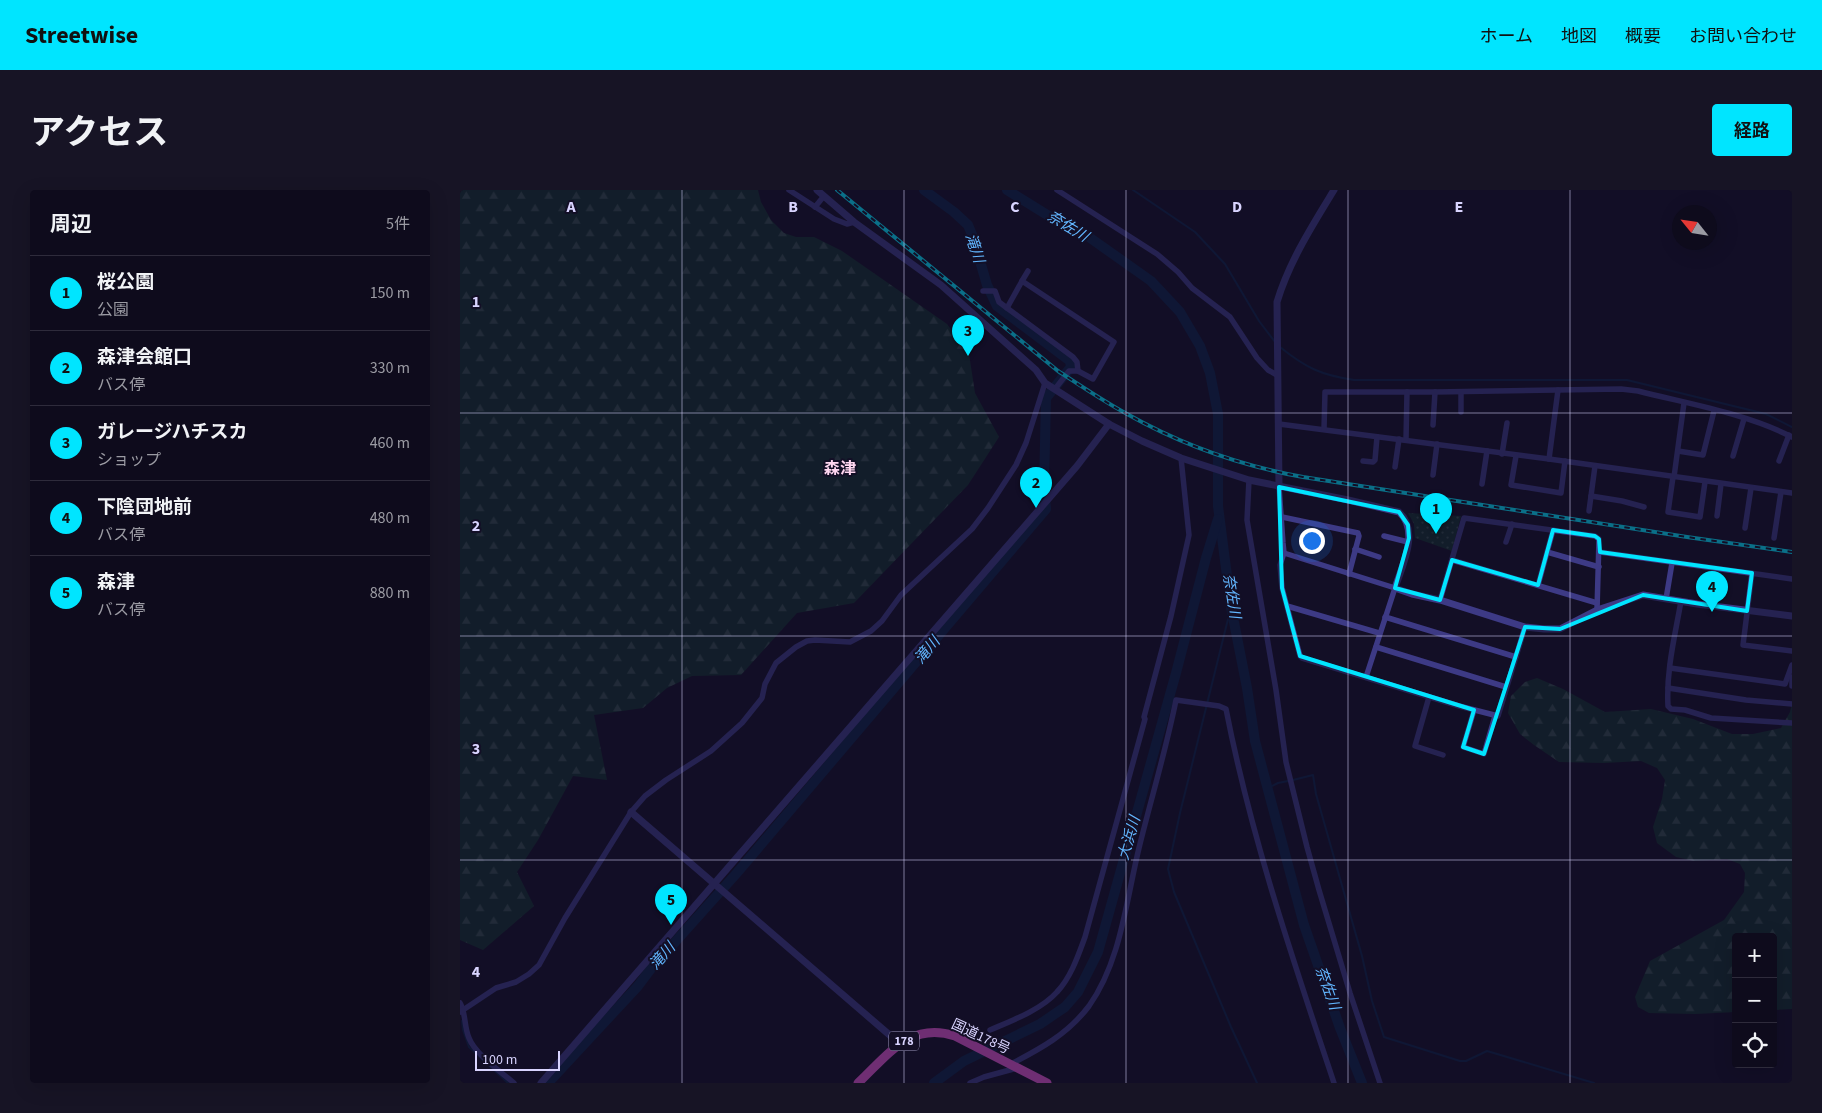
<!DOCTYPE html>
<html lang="ja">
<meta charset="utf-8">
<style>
:root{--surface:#0e0b1c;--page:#171425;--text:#f1f3f6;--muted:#9b9ba3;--line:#2e2b3b;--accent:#00e5ff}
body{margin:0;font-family:"Source Sans 3","Noto Sans JP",sans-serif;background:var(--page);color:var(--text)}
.controls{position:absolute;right:15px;bottom:15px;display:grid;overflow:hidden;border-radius:5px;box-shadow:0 5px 20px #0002}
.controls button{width:45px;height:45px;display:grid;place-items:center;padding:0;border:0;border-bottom:1px solid var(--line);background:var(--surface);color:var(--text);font:25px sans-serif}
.compass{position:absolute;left:1212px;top:15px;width:45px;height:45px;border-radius:50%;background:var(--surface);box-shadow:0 5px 20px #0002;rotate:300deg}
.scale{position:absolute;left:15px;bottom:12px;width:85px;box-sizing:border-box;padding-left:5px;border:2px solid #d9d4ff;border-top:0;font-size:14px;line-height:18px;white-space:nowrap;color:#d9d4ff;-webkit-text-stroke:4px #130f26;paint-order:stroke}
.you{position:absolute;left:851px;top:350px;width:18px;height:18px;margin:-12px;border:4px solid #fff;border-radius:50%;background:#1a73e8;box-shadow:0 0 0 8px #1a73e833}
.badge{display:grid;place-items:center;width:32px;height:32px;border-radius:50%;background:var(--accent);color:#111;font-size:16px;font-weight:700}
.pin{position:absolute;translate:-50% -41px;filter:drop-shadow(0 1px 2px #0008)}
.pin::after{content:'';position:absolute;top:26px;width:18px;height:15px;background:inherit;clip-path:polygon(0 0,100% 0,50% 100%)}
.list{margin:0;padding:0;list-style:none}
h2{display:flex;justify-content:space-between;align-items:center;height:65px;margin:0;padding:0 20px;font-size:21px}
h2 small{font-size:16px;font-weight:400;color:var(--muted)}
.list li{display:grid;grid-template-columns:32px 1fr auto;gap:15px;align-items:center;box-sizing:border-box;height:75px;padding:0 20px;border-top:1px solid var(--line)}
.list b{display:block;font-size:19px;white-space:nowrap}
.list p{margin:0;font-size:16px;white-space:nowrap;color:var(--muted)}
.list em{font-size:16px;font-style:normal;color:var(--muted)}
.icon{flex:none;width:28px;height:28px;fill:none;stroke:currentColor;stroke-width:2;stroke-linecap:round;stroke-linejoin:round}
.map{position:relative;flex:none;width:1332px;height:893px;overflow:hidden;border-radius:5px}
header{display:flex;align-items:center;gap:30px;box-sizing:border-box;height:70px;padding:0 25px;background:var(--accent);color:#111}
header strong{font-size:24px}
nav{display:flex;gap:28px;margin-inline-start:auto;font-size:18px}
.intro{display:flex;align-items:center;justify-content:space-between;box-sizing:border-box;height:120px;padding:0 30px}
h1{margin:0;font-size:35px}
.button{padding:12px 22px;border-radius:5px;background:var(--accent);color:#111;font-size:18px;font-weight:700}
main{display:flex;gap:30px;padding:0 30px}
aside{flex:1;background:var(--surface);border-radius:5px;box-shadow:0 5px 20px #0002}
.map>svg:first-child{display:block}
</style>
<header>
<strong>Streetwise</strong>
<nav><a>ホーム</a><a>地図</a><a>概要</a><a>お問い合わせ</a></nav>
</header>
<div class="intro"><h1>アクセス</h1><a class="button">経路</a></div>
<main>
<aside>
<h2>周辺<small>5件</small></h2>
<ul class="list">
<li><span class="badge">1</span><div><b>桜公園</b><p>公園</p></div><em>150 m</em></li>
<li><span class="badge">2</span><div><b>森津会館口</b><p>バス停</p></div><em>330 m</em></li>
<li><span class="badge">3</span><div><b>ガレージハチスカ</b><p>ショップ</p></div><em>460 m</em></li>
<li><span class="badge">4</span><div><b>下陰団地前</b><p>バス停</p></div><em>480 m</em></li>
<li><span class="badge">5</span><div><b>森津</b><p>バス停</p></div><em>880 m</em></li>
</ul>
</aside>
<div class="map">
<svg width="1332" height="893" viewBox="0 0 1332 893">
<defs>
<pattern id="forest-firs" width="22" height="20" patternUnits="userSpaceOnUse" patternTransform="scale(1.25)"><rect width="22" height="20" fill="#12302f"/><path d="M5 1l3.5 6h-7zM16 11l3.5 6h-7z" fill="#344d4e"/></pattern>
<pattern id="park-dots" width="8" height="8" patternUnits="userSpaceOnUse" patternTransform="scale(1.25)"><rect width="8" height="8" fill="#12302f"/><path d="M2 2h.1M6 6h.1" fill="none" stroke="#344d4e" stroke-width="1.8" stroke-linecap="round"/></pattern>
</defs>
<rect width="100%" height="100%" fill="#130f26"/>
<g fill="url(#forest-firs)">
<polygon points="0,0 298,0 301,12 311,30 324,43 336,47 354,47 382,61 487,134 509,164 515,203 539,247 508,295 394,413 337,423 281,485 232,486 207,498 183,518 134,525 147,590 113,586 78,650 57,682 74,716 23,760 0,750"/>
<polygon points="1077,488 1103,499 1145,522 1191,519 1233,529 1272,544 1293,544 1321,538 1330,522 1332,514 1332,819 1313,820 1313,747 1276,747 1276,822 1235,824 1189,823 1178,817 1175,807 1190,771 1264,730 1284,702 1285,683 1280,674 1267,669 1234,671 1216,667 1197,653 1193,637 1202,609 1205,590 1197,578 1181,571 1144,573 1099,572 1074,555 1060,544 1048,523 1051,506 1065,492"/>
</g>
<polygon fill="url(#park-dots)" points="948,323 1001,326 992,361 955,348 954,334"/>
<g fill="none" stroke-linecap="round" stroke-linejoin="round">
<g stroke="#0c2248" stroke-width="2">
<polyline points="673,0 735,42 765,74 799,131 815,152"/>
<path d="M820,157c26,21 41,28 74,33h273l139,34 26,13"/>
<polyline points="771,417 720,623 708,679 714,702 771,837 797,893"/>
<polyline points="833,590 853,585 856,604 902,766 912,811 924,847 1000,871 1006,871 1027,861 1134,893"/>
<polyline points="808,598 818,593 828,591"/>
<polyline points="2,831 3,840 9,857 48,893"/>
</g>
<g stroke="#0c2248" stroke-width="10">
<polyline points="547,0 597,31 626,45 691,91 720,122 740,156 750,183 758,224 758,316 771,417 787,498 795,551 844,735 880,838 902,893"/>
<polyline points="88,893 178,796 190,780 276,684 586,319 584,298 586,208 611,177 610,171 537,116 527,95 513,47 508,35 494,22 464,0"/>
<polyline points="474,893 504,871 580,834 605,817 618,802 638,762 716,483 746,368 758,329"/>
</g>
<g stroke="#3d3a85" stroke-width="5.5">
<polyline points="329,0 374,29 387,34 394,32"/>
<polyline points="597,0 697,64 718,82 732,98 770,127 797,168 808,180 817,185"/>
<polyline points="355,17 364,6"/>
<polyline points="562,91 568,81"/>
<polyline points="523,101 535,101 539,112 547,118 613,167 617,172 618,181"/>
<polyline points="547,118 562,91 654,152 633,189 618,181 609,181 595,199"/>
<polyline points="1001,222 1001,202"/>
<polyline points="819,234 1089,269 1332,303"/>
<polyline points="973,235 975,202"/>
<path d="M864,239l1,-37h110l186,-3 17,2c51,13 107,22 154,46"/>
<polyline points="946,250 947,202"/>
<polyline points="1218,261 1243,265 1254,221"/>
<polyline points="1042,264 1047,233"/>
<polyline points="1056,266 1051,295 1101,303 1105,271"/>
<polyline points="1273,266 1284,229"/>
<polyline points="1089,269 1098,200"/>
<polyline points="903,271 913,272 915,270 917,247"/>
<polyline points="1319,271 1329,245"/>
<polyline points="1135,276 1131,306 1162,311 1184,317"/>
<polyline points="935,277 939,249"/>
<polyline points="973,285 977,254"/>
<polyline points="1213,287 1208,322 1240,327 1245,292"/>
<polyline points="1214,287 1224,213"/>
<polyline points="789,290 787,330 816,500 826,572 847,657 859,700 890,803 920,893"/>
<polyline points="1022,294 1027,261"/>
<polyline points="819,297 823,353 824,363 820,375 822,398 840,466 842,468 999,516 1038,526 1065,437"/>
<polyline points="1129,321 1131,306"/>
<polyline points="1257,326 1261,294"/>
<polyline points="822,327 898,343 899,346 889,384"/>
<polyline points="1285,338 1291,298"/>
<polyline points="924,346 948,352"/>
<polyline points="1314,348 1321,302"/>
<polyline points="1046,352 1052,334"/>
<polyline points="895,359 919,367"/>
<polyline points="1087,362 1139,377"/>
<polyline points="1140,362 1332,389"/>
<polyline points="824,363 935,398 906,487"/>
<polyline points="992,370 1137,413"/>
<polyline points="1292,383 1283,455 1332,461"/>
<polyline points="1078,395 1093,340"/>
<polyline points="1206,409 1212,373"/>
<polyline points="980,410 1004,328 1135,346 1139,349 1137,420"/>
<path d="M1221,411c-6,35 -15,69 -13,105l3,3 14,1 26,8 81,5"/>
<polyline points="827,416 919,443"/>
<polyline points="925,427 1056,467"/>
<polyline points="916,457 1046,497"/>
<polyline points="1210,478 1325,494 1332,475"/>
<polyline points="1332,487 1332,496"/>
<polyline points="1208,498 1286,510 1332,514"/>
<polyline points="969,507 955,556 983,565"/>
<polyline points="1014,520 1003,557 1024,564 1035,526"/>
<path d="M0,813c6,10 4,24 9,35 6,16 31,33 45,45"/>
<polyline points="0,822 36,798 56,792 69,784 79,775 105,728 171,622 185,606 206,590 251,561 282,533 302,508 305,494 316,473 336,457 347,451 355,450 390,452 411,441 422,431 441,405 512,339 528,318 556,275 566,253 585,193"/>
<path d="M530,840c21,-9 51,-20 67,-38 14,-15 21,-36 28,-55l60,-218 -1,-2 27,-101 18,-81 -8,-77"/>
<path d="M551,874c29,-15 57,-30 78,-58 32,-45 37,-105 50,-158 12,-49 27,-98 37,-148l43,6 7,3c25,128 67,251 108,374"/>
<polyline points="510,893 524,887 557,878"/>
</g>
<g stroke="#3d3a85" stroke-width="7">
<path d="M357,0l37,32 87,63 95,85 9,13 64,41 33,17 39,17 68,22 99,20 51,12c21,19 3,54 -4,76l17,6 28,6 85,27 19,2h16l37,-19 46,-15 54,9 95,12"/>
<path d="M819,297l-2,-185c12,-40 35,-76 57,-112"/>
<polyline points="171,622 440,854"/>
<polyline points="81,893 617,276 649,234"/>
</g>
<path stroke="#e055d1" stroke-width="9" d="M398,893c29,-27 52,-62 97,-47l92,47"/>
<defs>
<path id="rail" d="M377,0l221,181c23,15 45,30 69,43 55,31 115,52 176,63l384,60 105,15"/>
</defs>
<use href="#rail" stroke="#00e5ff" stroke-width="4"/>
<use href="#rail" stroke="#130f26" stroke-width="2" stroke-dasharray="5.5" stroke-linecap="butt"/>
</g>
<path d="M0 0H1332V893H0ZM819,297l120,25 9,13 1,13 -14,50 45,12 12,-40 86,25 15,-55 42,6 4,3 1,13 152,21 -5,38 -104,-16 -83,34 -35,-2 -41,127 -21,-7 11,-37 -174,-54 -18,-68z" fill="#130f26" fill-opacity=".55" fill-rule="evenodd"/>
<path fill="none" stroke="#00e5ff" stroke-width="4" stroke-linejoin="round" d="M819,297l120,25 9,13 1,13 -14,50 45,12 12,-40 86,25 15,-55 42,6 4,3 1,13 152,21 -5,38 -104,-16 -83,34 -35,-2 -41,127 -21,-7 11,-37 -174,-54 -18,-68z"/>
<path fill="none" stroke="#d9d4ff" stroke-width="1" stroke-opacity="0.55" d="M222,0v893M444,0v893M666,0v893M888,0v893M1110,0v893M0,223h1332M0,446h1332M0,670h1332"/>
<g text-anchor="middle" stroke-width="4" stroke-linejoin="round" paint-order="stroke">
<rect fill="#130f26" stroke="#9e99be" stroke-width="1" x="429" y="841.5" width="30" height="19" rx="4"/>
<g font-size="12" font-weight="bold" fill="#d9d4ff">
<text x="444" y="855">178</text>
</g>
<g font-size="14" fill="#d9d4ff" stroke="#130f26">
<text transform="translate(521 846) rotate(25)" y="5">国道178号</text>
</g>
<g font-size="15" font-style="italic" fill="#62b6ff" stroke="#130f26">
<text transform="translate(608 36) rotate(31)" y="5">奈佐川</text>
<text transform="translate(515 58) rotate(72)" y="5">滝川</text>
<text transform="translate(772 406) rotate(81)" y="5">奈佐川</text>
<text transform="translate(467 460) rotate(-50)" y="5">滝川</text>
<text transform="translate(669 648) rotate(-74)" y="5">大浜川</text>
<text transform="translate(202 766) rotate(-48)" y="5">滝川</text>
<text transform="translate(868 798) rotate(70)" y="5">奈佐川</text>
</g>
<g font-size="16" font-weight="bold" fill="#ffd6f0" stroke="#130f26">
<text x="380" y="284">森津</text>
</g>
</g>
<g font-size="16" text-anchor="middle" font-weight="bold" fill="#d9d4ff" stroke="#130f26" stroke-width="4" stroke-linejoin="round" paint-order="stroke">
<text x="111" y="22">A</text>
<text x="333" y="22">B</text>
<text x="555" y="22">C</text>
<text x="777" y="22">D</text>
<text x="999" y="22">E</text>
<text x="16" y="117">1</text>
<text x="16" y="341">2</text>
<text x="16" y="564">3</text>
<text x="16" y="787">4</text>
</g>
</svg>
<div class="controls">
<button>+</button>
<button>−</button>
<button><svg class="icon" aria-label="locate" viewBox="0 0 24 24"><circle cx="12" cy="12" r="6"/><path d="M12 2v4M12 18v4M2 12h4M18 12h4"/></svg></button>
</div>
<svg class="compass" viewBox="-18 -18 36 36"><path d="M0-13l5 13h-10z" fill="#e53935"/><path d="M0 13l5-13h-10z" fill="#9b9ba3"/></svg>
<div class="scale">100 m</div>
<div class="you"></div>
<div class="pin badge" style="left:976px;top:344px">1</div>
<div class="pin badge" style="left:576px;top:318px">2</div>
<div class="pin badge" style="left:508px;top:166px">3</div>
<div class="pin badge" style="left:1252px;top:422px">4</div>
<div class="pin badge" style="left:211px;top:735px">5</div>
</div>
</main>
